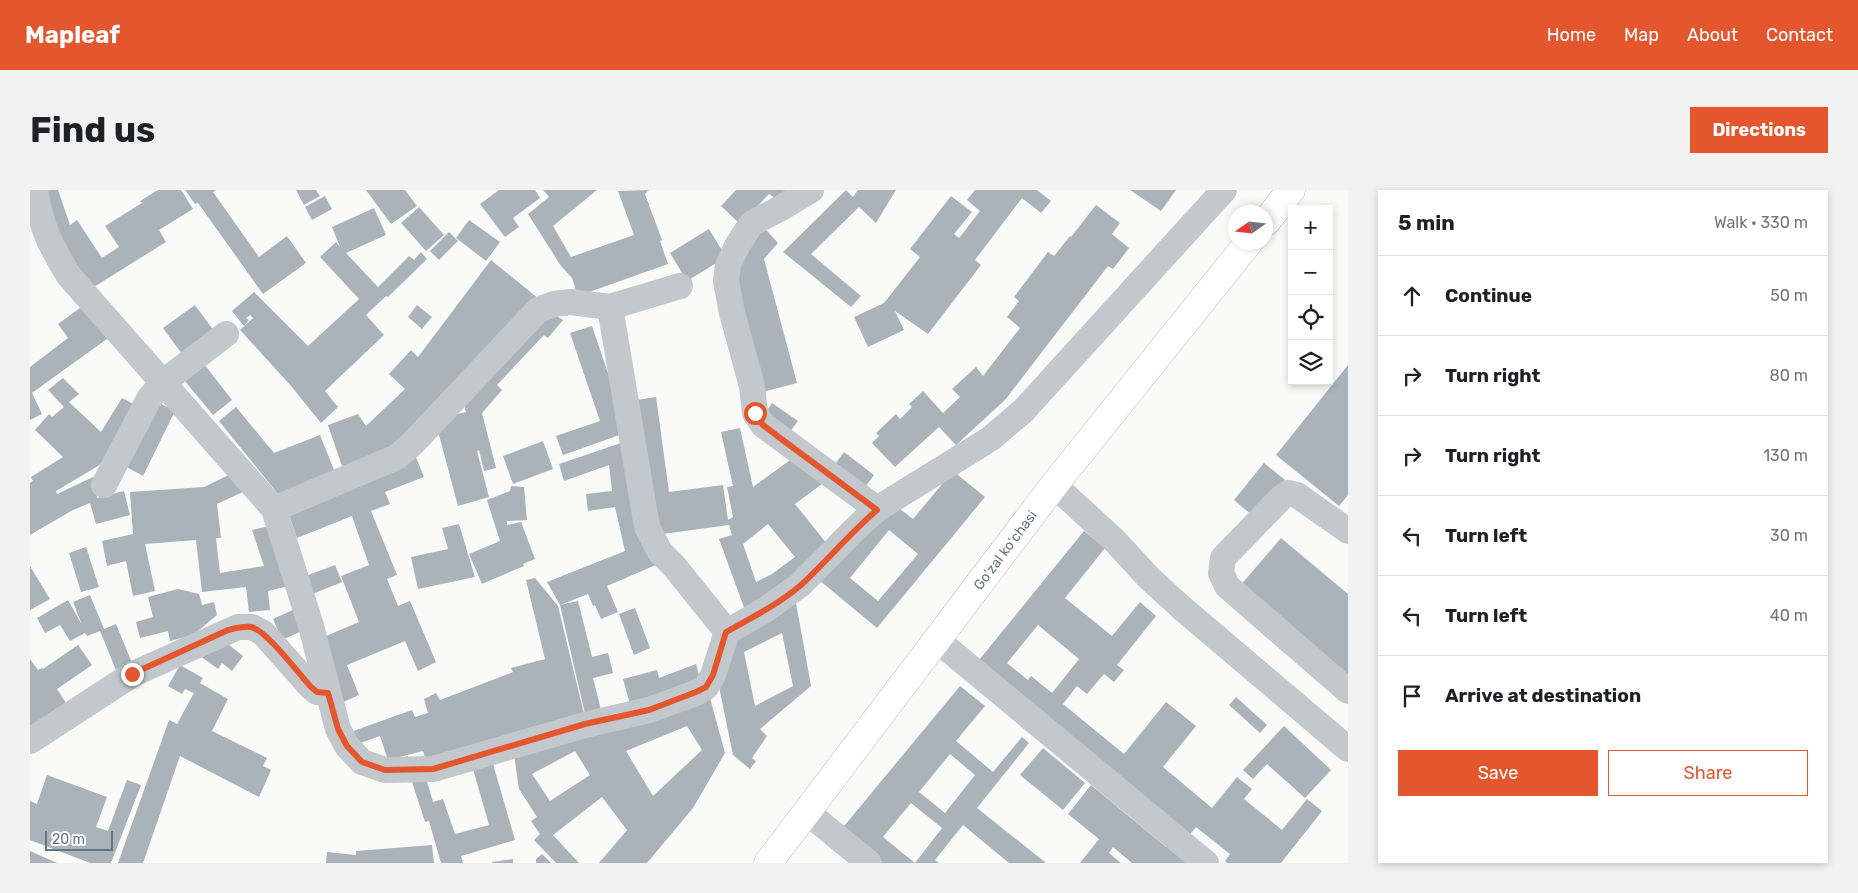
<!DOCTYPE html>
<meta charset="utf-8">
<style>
:root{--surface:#fff;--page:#f2f2f2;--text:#202124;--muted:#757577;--line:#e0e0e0;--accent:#e4572e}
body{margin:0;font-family:Rubik,sans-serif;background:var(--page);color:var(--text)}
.controls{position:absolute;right:15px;top:15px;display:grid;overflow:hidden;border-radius:0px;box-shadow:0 2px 8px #0003}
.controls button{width:45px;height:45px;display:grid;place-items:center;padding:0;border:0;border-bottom:1px solid var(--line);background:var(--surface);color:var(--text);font:25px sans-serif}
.compass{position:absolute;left:1198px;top:15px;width:45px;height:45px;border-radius:50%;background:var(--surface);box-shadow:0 2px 8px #0003;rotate:256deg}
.scale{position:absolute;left:15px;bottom:12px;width:68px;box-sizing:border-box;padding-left:5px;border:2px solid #657683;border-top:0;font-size:14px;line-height:18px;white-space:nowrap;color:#657683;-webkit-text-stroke:4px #fff;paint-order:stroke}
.stop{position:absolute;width:15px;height:15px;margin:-11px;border:4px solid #e4572e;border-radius:50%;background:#fff}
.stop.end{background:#e4572e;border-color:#fff;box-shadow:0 1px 5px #0008}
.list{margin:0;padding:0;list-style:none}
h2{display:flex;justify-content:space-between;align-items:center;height:65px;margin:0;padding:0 20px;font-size:21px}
h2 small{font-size:16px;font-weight:400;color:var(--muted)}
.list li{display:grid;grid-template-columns:32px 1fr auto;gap:15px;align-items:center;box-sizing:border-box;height:80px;padding:0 20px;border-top:1px solid var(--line)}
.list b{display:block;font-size:19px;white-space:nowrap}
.list em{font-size:16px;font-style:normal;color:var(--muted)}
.actions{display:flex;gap:10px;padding:15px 20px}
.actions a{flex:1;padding:11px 0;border:1px solid var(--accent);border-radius:0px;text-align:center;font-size:18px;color:var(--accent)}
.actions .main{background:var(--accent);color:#fff}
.icon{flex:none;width:28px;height:28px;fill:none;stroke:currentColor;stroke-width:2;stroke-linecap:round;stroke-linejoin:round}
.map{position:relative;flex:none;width:1318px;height:673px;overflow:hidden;border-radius:0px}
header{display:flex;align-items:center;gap:30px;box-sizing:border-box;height:70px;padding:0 25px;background:var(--accent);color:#fff}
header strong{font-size:24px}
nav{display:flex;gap:28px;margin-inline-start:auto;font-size:18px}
.intro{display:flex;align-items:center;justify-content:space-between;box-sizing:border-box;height:120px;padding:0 30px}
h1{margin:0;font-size:35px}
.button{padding:12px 22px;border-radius:0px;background:var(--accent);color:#fff;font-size:18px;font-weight:700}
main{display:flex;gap:30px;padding:0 30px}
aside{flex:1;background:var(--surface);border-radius:0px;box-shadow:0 2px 8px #0003}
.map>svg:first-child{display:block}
</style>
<header>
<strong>Mapleaf</strong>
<nav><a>Home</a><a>Map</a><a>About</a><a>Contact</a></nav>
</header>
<div class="intro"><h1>Find us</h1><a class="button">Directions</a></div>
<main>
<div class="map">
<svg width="1318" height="673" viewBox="0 0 1318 673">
<rect width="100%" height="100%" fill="#fafaf8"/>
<g fill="#aab3b9" fill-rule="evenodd">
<polygon points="12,0 28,0 40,35 47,30 72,68 89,57 75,36 112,13 110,11 128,0 151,0 163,19 129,40 136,52 59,100 24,45"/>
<polygon points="155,0 186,0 183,2 229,67 257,46 276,73 233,104 168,13 165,14"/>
<polygon points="266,0 286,0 290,6 274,15"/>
<polygon points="336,0 375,0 387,16 361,34"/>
<polygon points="469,0 505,0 510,8 483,28 489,37 475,47 450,14"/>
<polygon points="513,0 567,0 523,36 541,67 604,45 588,1 619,0 615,4 632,50 630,51 638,74 548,106 542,88 531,76 498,24 519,7"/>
<polygon points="706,0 756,0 751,12 739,4 710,34 691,16"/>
<polygon points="816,0 823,7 828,0 866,0 846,33 829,17 781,64 831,106 821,117 753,62"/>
<polygon points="945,0 1007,0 1021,11 1011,23 992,8 945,70 951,75 898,144 865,121 874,140 838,157 824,127 854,113 890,67 880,59 921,6 942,22 924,44 929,48 950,21 937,10"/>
<polygon points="1100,0 1146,0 1131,21"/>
<polygon points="295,6 302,19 282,30 275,17"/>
<polygon points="1066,15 1090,33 1082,44 1099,58 1083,79 1078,76 975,210 926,255 909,237 865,277 842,253 849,246 846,243 866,224 870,229 882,217 879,214 893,201 913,223 930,207 922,199 946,177 953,186 990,138 977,127 989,111 984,107 1018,62 1024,66 1040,46 1041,47"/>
<polygon points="389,17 414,45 396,61 371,33"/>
<polygon points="344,18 356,45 316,63 348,97 379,66 384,70 391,62 397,69 358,107 356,106 336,125 354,145 295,201 308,217 291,233 261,196 210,140 223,128 220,125 216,128 219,130 214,136 202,121 224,102 278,156 329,109 290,67 306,52 310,57 302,37"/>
<polygon points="439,30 470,52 456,71 426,48"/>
<polygon points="730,33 748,53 734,69 767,193 733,202 703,90"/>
<polygon points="679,39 696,67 657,91 640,63"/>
<polygon points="419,42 428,51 409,70 400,61"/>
<polygon points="461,70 509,109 367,263 313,279 298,235 328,224 336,236 375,199 359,184 381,160 388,167"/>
<polygon points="57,113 81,146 2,203 12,224 0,230 0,177 38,148 28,134"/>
<polygon points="165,115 184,141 152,164 133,138"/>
<polygon points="387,115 402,127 392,139 378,127"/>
<polygon points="519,121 533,130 518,148 514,145 467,195 472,200 452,223 466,278 454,281 449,260 447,261 459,307 428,316 405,230 436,222 432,209"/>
<polygon points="562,136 598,242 533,265 526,246 570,231 540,143"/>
<polygon points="174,174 202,210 183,225 154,190"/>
<polygon points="1318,175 1318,305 1309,316 1246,265"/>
<polygon points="33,188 49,204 39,212 71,242 92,208 109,217 82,262 68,276 26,301 27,304 63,287 67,308 94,301 100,325 66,334 60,313 41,321 0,345 0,293 3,291 1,287 33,267 5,240 19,224 22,227 34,217 18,200"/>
<path d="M626,207l13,95 54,-7 5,35 5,-3 -6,-30 6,-1 -12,-54 19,-4 13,59 44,-32 33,23 -35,26 32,40 -12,17 -69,52 -27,-74 13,-4 -3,-10 -74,10 -18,-135zM738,334l27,33 -23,17 -16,8 -13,-38z"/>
<polygon points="123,210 145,221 113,286 91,274"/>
<polygon points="742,213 768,231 756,247 731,229"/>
<polygon points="206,217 244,263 290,245 306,285 252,309 189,231"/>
<polygon points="600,250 628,374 577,396 588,422 571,429 565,415 563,416 558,404 530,415 548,411 562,467 578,463 583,483 563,488 572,524 556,528 530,415 517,392 595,361 585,317 558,321 556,304 582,301 579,275 534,291 529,274"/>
<polygon points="513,251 523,279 483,294 473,266"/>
<polygon points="814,262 844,285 830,304 800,281"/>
<polygon points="385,265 394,287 355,302 360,314 341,321 367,385 357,389 368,416 380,411 406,472 388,481 375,451 317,475 329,505 309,514 289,449 329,432 311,386 339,375 322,326 267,348 258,322"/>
<polygon points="1234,273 1255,290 1224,327 1204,310"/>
<polygon points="207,281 215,301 187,314 191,348 186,348 190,383 234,376 222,340 239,336 258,396 238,401 240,420 219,422 216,397 172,402 166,350 115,354 125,401 103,406 96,371 77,376 72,351 103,344 100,302 174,297"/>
<path d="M923,281l32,26 -108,131 -58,-48 72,-78 22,17zM859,340l29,24 -40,47 -28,-23z"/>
<polygon points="481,296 494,297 497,330 477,331 477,335 491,332 505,369 493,374 494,376 452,394 439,364 470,351 457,310 480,301"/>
<polygon points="429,334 445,387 388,399 381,367 418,359 412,338"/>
<path d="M1054,341l21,17 -40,50 47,38 28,-34 16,14 -39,49 7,5 -10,12 -10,-8 -17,20 -10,-8 -14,18 61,50 42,-52 30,24 -33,41 49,41 25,-31 15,12 -8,10 38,31 25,-31 15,12 -41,52h-54l-2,-2 5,-7 -34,-27 -9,11 -212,-173zM1008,435l41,34 -27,34 -21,-17 -3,4 -21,-17z"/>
<polygon points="1251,348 1318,404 1318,486 1210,396"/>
<polygon points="56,357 69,397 51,402 39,363"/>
<polygon points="305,375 312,392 280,405 273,387"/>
<polygon points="0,376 20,409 0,420"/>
<polygon points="505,388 528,416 555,528 395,568 393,561 358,570 350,546 319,557 315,544 382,520 385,527 398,523 394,509 406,503 410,510 483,482 481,478 515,469 496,390"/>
<polygon points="148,399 169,404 172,415 184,412 187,425 163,445 140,451 138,441 110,448 106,432 123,427 118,407"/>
<polygon points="60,405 74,439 86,434 102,473 86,480 70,441 57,446 55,443 40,451 30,435 15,443 7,428 38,410 52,435 43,412"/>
<path d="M766,413l15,83 -51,43 7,7 -15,22 4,3 -6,8 -17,-14 -16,-78 10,-31zM752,443l11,53 -38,20 -11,-54z"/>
<polygon points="605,418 620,458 604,465 589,424"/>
<polygon points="265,419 274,440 252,450 243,429"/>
<polygon points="194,451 213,466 202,481 192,473 188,479 166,463"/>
<polygon points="48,455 62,475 27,499 36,513 0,543 0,469 8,480 12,478 13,479"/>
<polygon points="666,474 672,496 601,518 593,489 627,480 629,488"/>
<polygon points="150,475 173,488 170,493 198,509 182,541 237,568 233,576 241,580 229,607 150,566 113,673 88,673 139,530 147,534 164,503 155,499 152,504 138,496"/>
<path d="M930,496l25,20 -29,35 37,31 29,-35 7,6 -52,65 69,55h-37l-46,-38 -28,35 4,3h-60l-39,-32zM920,564l25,21 -30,38 -26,-21zM881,613l31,25 -27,35 -32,-26z"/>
<polygon points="1206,507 1237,535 1230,543 1199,515"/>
<path d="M680,508l15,55 -32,55 -46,55h-48l28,-33 -25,-33 -49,38 26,28h-23l-22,-23 6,-6 -9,-13 6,-4 -18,-28 -5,-34zM657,536l15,24 -49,46 -27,-45zM545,561l15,24 -40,26 -18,-27z"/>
<polygon points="1254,536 1301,580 1275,608 1237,574 1223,589 1213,580"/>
<polygon points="1013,558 1055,593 1033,620 990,585"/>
<polygon points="461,567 485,650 431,666 433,673 411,673 399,631 395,632 382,592 396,588 403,612 413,609 425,644 459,635 441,572"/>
<polygon points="17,585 77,607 66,637 78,641 97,590 111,595 81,673 60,673 0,650 0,611 7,614"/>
<polygon points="1061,595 1136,657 1138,654 1161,673 1102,673 1083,657 1079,663 1091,673 1050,673 1069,649 1038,624"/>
<polygon points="402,655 404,673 296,673 297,662 326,665 326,661"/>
<polygon points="0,661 27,673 0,673"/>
<polygon points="512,664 521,673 506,673 506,669"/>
<polygon points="483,669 483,673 462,673 462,672"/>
</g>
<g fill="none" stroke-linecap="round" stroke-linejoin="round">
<defs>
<g id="major">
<polyline points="1236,32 1261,0"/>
<polyline points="738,673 1024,295 1219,52"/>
</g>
</defs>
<use href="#major" stroke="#b5babe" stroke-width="29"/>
<g stroke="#c3c8cc" stroke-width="26">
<path d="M5,0c6,37 15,55 34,86l205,233 37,117 27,103 9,17 15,16 23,8 48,-1 152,-44 64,-15 47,-17 10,-6 7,-12 14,-43 38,-22 35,-25 54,-55 23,-21 113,-70 33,-28 201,-221"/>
<polyline points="781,0 751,18 721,34 707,56 698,75 696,91 702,123 722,196 725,223 733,235 847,319"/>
<polyline points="580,117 617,337 630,362 644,376 697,442"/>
<polyline points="74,295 119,209 132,193 196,144"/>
<polyline points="1024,295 1085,351 1119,388 1153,419 1318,559"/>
<polyline points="244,319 367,267 383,253 508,120 524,114 541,112 580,117 650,96"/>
<polyline points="1318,341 1267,305 1258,303 1251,308 1193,368 1191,383 1197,396 1318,501"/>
<polyline points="907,450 1176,673"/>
<polyline points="0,551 103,484 208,437 222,437 233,443 281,497 287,502 298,503"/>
<polyline points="777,622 839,673"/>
</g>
<use href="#major" stroke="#fff" stroke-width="28"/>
</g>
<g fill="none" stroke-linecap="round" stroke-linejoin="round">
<path stroke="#e4572e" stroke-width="6" d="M102,484l96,-44c8,-2 15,-4 23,-3 15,3 48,47 60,60l6,5 11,1 10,36 9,17 15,16 23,8 48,-1 152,-45 64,-14 47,-18 10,-5 7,-12 13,-43c25,-14 53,-28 75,-47 26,-24 49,-52 76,-75l-97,-72 -17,-13 -8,-12"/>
</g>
<g text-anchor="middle" stroke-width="5" stroke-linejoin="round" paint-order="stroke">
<g font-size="14" fill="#657683" stroke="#fff">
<text transform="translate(975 360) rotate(-53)" y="5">Goʻzal koʻchasi</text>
</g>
</g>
</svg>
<div class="controls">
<button>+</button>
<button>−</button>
<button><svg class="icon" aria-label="locate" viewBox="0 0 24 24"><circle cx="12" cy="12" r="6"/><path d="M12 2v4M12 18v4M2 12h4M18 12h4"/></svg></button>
<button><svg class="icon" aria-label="layers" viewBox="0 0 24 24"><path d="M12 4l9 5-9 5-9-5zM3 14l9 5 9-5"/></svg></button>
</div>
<svg class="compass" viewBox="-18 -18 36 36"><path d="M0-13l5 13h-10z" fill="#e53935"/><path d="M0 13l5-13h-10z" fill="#757577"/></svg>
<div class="scale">20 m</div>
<div class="stop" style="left:725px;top:223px"></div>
<div class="stop end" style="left:102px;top:484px"></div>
</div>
<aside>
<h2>5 min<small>Walk · 330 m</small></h2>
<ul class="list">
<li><svg class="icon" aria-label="ahead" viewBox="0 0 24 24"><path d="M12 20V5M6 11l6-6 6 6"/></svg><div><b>Continue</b></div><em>50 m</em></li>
<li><svg class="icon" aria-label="right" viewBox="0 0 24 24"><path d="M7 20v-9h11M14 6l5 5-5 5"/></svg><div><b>Turn right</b></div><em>80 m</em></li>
<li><svg class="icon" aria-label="right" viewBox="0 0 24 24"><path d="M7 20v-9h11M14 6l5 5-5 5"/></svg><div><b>Turn right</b></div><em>130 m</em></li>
<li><svg class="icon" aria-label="left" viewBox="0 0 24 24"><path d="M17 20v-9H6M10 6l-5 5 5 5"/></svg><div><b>Turn left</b></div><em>30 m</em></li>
<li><svg class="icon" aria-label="left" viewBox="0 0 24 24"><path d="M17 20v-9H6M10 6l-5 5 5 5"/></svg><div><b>Turn left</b></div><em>40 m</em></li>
<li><svg class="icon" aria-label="arrive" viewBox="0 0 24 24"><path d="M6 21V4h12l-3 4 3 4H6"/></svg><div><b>Arrive at destination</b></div></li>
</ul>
<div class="actions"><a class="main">Save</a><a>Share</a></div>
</aside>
</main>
